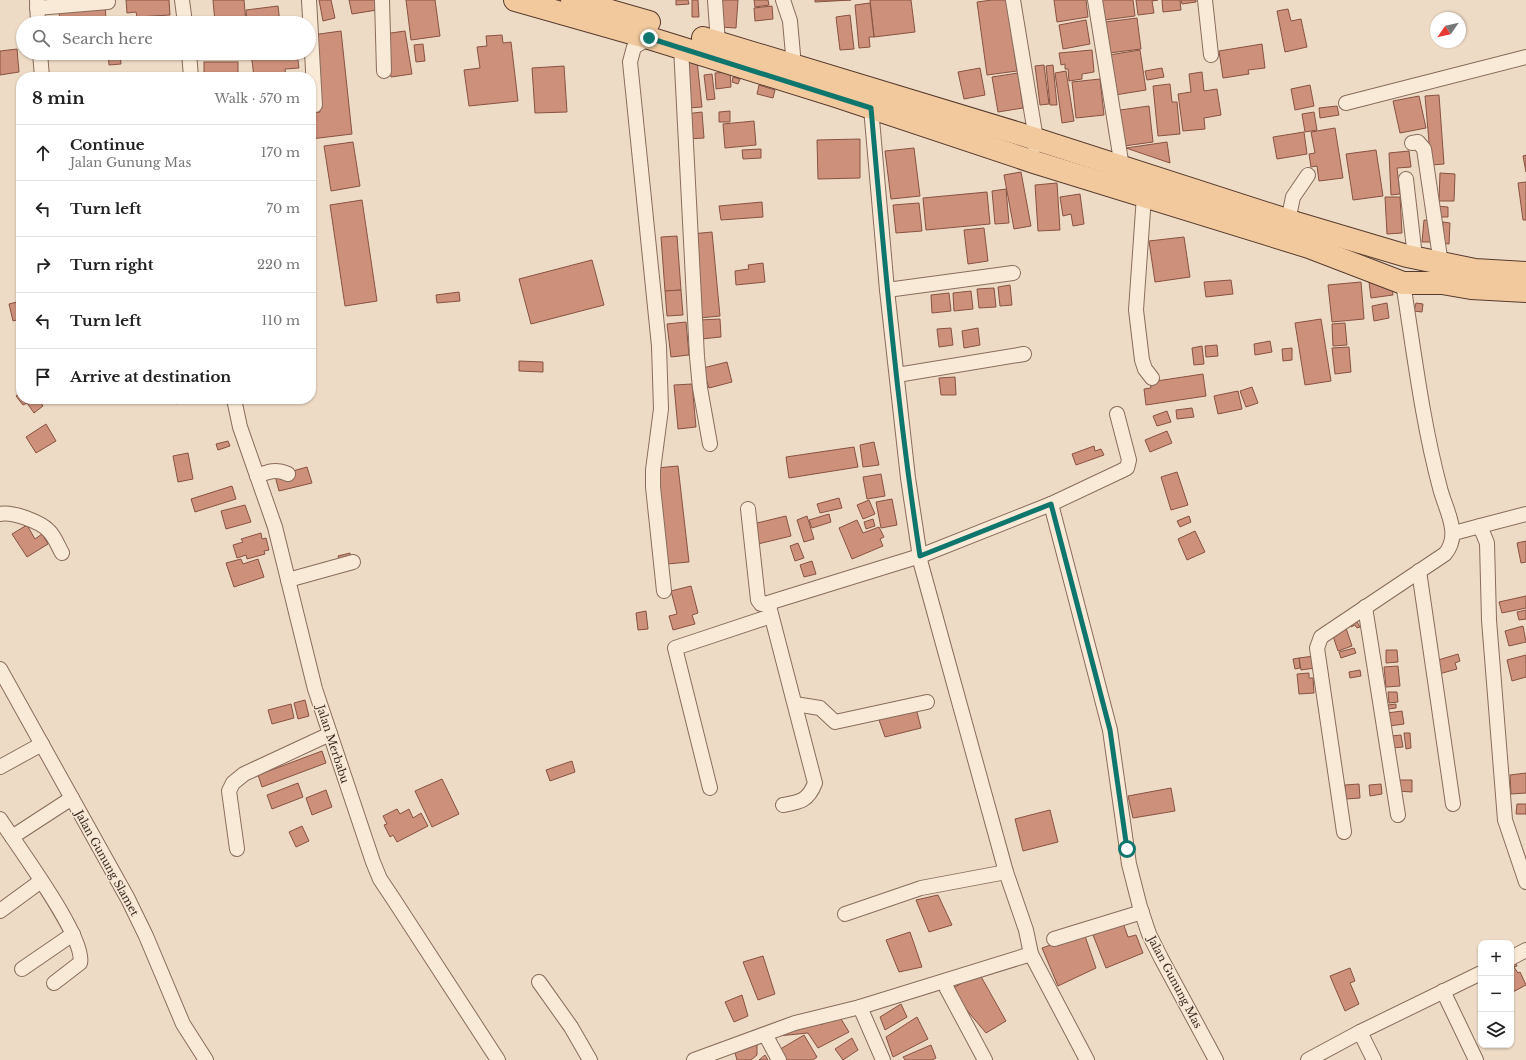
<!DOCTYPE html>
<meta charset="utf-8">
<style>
:root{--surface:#fff;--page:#f6f6f6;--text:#222;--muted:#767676;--line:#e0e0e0}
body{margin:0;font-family:"Libre Baskerville",serif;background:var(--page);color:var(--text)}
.controls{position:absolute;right:12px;bottom:12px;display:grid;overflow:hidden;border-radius:8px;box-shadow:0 1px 3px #0004}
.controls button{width:36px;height:36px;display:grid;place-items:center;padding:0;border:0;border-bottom:1px solid var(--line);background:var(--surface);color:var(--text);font:20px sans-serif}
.compass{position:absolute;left:1430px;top:12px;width:36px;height:36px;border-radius:50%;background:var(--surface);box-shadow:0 1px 3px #0004;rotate:236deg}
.stop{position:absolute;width:12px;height:12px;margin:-9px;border:3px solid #0f766e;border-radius:50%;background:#fff}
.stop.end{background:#0f766e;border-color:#fff;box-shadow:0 1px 4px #0008}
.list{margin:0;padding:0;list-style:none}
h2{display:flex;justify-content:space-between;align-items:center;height:52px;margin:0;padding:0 16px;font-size:17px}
h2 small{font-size:13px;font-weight:400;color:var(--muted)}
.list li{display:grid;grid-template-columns:26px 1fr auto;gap:12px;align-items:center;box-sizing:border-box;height:56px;padding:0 16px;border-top:1px solid var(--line)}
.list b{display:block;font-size:15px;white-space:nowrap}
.list p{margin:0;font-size:13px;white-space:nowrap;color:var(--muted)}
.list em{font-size:13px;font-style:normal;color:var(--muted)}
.icon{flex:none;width:22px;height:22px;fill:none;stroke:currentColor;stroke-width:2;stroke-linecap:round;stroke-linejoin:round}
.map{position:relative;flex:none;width:1526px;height:1060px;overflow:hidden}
.search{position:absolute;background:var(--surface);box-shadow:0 1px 3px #0004;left:16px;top:16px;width:300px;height:44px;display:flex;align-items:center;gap:10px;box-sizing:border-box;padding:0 14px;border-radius:22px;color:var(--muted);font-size:15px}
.panel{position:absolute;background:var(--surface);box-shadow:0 1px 3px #0004;left:16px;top:72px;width:300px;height:332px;border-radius:16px}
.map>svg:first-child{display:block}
</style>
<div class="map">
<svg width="1526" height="1060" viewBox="0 0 1526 1060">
<rect width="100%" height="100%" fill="#eedbc5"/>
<g fill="#cc907b" stroke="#885241">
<polygon points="58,0 105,0 106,21 60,23"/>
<polygon points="126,0 169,0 170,15 137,17 136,12 127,13"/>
<polygon points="213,0 244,0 246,23 215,23"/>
<polygon points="319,0 331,0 335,18 323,21"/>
<polygon points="349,0 376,0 377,10 352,14"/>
<polygon points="406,0 435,0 440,36 411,40"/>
<polygon points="676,0 688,0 689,4 676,5"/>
<polygon points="692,0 698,0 699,17 692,17"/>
<polygon points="721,0 738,0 736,28 719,27"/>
<polygon points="754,0 768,0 769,5 755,7"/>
<polygon points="815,0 851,0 815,2"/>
<polygon points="870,0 911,0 915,32 874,37"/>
<polygon points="992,0 1007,0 1017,71 987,75 977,2"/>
<polygon points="1054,0 1086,0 1088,17 1057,22"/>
<polygon points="1102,0 1133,0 1135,16 1104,20"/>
<polygon points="1136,0 1158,0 1152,1 1154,13 1138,15"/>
<polygon points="1162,0 1180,0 1181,10 1163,12"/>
<polygon points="1181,0 1196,0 1196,2 1182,4"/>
<polygon points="870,3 874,37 869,37 870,47 859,48 855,5"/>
<polygon points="278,6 280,23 247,23 246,10"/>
<polygon points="772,6 773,19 755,21 754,8"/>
<polygon points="1288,9 1291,21 1301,19 1307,47 1285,52 1277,11"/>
<polygon points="850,15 854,49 840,50 836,17"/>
<polygon points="1137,18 1141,49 1109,53 1105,22"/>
<polygon points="1086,20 1090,44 1063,49 1059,25"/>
<polygon points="341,31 352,134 311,139 311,113 320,112 312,35"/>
<polygon points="405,31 412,74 391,77 384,34"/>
<polygon points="502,35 503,43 511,42 518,101 469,106 464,70 480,68 477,47 487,46 486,36"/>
<polygon points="423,44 425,61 416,62 414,45"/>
<polygon points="1262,44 1265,68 1248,70 1249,74 1223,78 1219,51"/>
<polygon points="17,49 19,72 0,75 0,51"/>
<polygon points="1092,50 1094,72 1082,74 1082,79 1069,81 1068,69 1065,69 1065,64 1061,65 1059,53"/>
<polygon points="1140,50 1146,90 1115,95 1109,55"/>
<polygon points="61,53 91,53 62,57"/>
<polygon points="108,53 120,53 121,64 109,65"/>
<polygon points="124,53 162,53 162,54 125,58"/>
<polygon points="167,53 177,53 177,58 168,59"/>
<polygon points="251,53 297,53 299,68 285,69 286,77 254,77"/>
<polygon points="697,61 702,107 688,108 683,62"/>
<rect x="204" y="62" width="34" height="15"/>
<polygon points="1044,65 1049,104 1040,105 1035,66"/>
<polygon points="1053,65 1057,105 1050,105 1046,66"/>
<polygon points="564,66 567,112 535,113 532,68"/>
<polygon points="980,68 985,95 964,99 958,72"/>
<polygon points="1162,68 1164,77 1147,80 1145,71"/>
<polygon points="1066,71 1074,121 1062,123 1055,73"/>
<polygon points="730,72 731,87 716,89 715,73"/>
<polygon points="1202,72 1204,91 1217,89 1221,115 1204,118 1205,129 1183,131 1178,94 1191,92 1189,74"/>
<polygon points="1018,73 1023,108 998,112 992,77"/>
<polygon points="712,74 715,99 707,100 704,75"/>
<polygon points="733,77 740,79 738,84 732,82"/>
<polygon points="1100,79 1104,115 1076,118 1072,82"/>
<polygon points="1170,84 1172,102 1177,102 1180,134 1158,136 1153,86"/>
<polygon points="759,85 775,90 773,98 757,94"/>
<polygon points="1310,85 1314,106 1295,110 1291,89"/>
<polygon points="1439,95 1444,164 1431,165 1425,96"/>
<polygon points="1419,96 1426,128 1400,133 1393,101"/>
<polygon points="1149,106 1153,142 1124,146 1120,110"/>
<polygon points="1337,106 1339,115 1320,118 1319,108"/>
<polygon points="730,111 730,122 719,122 719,112"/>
<polygon points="702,112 704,138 688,139 685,114"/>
<polygon points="1314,112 1317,130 1305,132 1302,114"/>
<polygon points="754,121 756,145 725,148 723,124"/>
<polygon points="1335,128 1343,178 1319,181 1317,166 1311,167 1309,154 1315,153 1311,132"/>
<polygon points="1304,132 1307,154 1277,159 1273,137"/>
<polygon points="860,139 860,178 818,179 817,140"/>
<polygon points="353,142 360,186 331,191 324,146"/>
<polygon points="1167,142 1170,163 1126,148"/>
<polygon points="914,148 920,196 891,199 885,151"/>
<polygon points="761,149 761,158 743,159 742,150"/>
<polygon points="1376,150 1383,196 1353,200 1346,154"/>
<polygon points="1409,151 1411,167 1397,168 1400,194 1391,195 1389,153"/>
<polygon points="1526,155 1526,172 1523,156"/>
<polygon points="1021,172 1031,226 1014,229 1004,175"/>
<polygon points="1440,173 1455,174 1454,201 1439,201"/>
<polygon points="1526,182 1526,220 1523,220 1518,183"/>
<polygon points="1057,183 1060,230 1038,231 1035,185"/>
<polygon points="1006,189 1009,223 995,224 992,191"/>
<polygon points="987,192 990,224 926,230 923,198"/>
<polygon points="1080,194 1084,224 1073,226 1071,214 1063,216 1060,197"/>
<polygon points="1385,197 1400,197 1402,233 1387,234"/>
<polygon points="362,200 377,301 345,306 330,205"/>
<polygon points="762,202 763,217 721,220 719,206"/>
<polygon points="919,203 922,231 896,233 893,205"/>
<polygon points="1435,206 1448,207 1448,217 1435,217"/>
<polygon points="1424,220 1432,221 1431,242 1422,242"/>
<polygon points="1443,222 1450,223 1449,244 1441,243"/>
<polygon points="984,228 988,261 968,264 964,230"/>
<polygon points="712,232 720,316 699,318 691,234"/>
<polygon points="677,236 681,290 665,291 661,237"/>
<polygon points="1184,237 1190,277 1155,282 1149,241"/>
<polygon points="592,260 604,305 531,324 519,279"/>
<polygon points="763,263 765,282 736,285 735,271 749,269 748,265"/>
<polygon points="1231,280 1233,294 1206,297 1204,282"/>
<polygon points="1391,280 1393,295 1371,298 1369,282"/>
<polygon points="1361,282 1364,319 1332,322 1328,285"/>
<polygon points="1010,285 1012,305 1000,306 998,287"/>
<polygon points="994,288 996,307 979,308 977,289"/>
<polygon points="681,290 683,315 667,316 665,291"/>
<polygon points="971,291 973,309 954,311 953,293"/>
<polygon points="459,292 460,301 437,303 436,295"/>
<polygon points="949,293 951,311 932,313 931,295"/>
<polygon points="21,301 21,319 13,321 9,304"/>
<polygon points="1387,303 1389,318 1374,321 1372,306"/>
<polygon points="1416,303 1423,304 1422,312 1414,311"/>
<polygon points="720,319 721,337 701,339 699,320"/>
<polygon points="1321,319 1331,381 1305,385 1295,323"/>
<polygon points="686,322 689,355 671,357 667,324"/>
<polygon points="1345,323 1347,345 1333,346 1332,324"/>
<polygon points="951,328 953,345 939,347 937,329"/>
<polygon points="978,328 980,345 964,348 962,331"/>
<polygon points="1270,341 1272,352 1255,355 1254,344"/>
<polygon points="1217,345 1218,356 1206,357 1205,346"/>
<polygon points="1202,346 1204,364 1194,365 1192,348"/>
<polygon points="1349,347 1351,372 1335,374 1332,348"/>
<polygon points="1292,348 1292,360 1283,361 1282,349"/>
<polygon points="519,361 543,362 543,372 519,371"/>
<polygon points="727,362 732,382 709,388 703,368"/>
<polygon points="1203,374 1206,396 1146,405 1144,389 1151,388 1150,382"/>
<polygon points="955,377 956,395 941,395 939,378"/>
<polygon points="692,384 696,427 678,429 674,385"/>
<polygon points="1252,387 1258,403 1246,407 1240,391"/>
<polygon points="1238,391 1242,409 1218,414 1214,396"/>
<polygon points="21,393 21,399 38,399 43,406 34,413 27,403 23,405 16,396"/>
<polygon points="173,399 180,399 181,401 176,404"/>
<polygon points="1192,408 1194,417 1177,419 1176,410"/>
<polygon points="1167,411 1171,422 1157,426 1153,416"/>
<polygon points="46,424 56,441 36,453 26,437"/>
<polygon points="1167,431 1172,443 1150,452 1145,440"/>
<polygon points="228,441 230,446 218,450 216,444"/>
<polygon points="874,442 879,465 863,467 860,445"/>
<polygon points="1094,446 1095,451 1101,449 1104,455 1076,465 1072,454"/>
<polygon points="854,447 858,467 789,478 786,457"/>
<polygon points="188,453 193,479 178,482 173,456"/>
<polygon points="678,466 689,562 667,564 656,468"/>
<polygon points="307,467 312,483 279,491 275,476"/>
<polygon points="1177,472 1188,505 1171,510 1161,477"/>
<polygon points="881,474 885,496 867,499 863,477"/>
<polygon points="232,486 236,499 195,512 191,499"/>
<polygon points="839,498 842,508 820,513 817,504"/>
<polygon points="892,499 897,525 881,528 876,502"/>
<polygon points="869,500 875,514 863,519 857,505"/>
<polygon points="245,505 251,522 226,529 221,511"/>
<polygon points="829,514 831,522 812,528 809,520"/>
<polygon points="786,516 791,536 758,544 753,524"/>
<polygon points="807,516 814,539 804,542 797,520"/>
<polygon points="1189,516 1191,522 1180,527 1177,521"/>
<polygon points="873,519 875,526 866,529 864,522"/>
<polygon points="857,520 863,533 879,527 884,537 880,539 883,546 852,559 839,528"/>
<polygon points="27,525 35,539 42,534 48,544 27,557 12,534"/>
<polygon points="1195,531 1205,552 1187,560 1178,539"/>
<polygon points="261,533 262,539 266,538 269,550 264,551 265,554 247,559 246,555 237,558 233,545 243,542 241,539"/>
<polygon points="1526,541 1526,562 1521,563 1517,543"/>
<polygon points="798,543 804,558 795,561 790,546"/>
<polygon points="350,553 351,559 340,562 338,556"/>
<polygon points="241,559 243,564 258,559 264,577 234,587 226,563"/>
<polygon points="812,561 816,574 804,577 800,565"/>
<polygon points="691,586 698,613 692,615 695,624 673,630 669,616 677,614 671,591"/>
<polygon points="1526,596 1526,608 1502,613 1499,602"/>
<polygon points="1526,610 1526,619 1519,620 1517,612"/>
<polygon points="646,611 648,629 638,630 636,613"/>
<polygon points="1356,620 1360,627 1357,628 1355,625 1351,627 1349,623"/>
<polygon points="1523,626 1526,642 1509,646 1505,631"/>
<polygon points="1346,628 1352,646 1338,651 1332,633"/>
<polygon points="1354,648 1356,653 1341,658 1339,652"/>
<polygon points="1386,650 1397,650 1398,662 1386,663"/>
<polygon points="1458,654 1460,661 1455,663 1457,669 1439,674 1435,661"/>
<polygon points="1526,655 1526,677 1512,681 1507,660"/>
<polygon points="1314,656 1315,668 1301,670 1299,658"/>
<polygon points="1299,658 1300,668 1295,669 1293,659"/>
<polygon points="1398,666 1400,686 1386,687 1384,667"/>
<polygon points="1360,670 1361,676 1350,678 1349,672"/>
<polygon points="1309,673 1309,678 1313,678 1314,693 1299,694 1297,674"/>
<polygon points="1388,692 1397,692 1398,702 1389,703"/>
<polygon points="305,700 309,716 298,719 294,703"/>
<polygon points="291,704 294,718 272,724 268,710"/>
<polygon points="1396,704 1396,708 1388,709 1388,705"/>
<polygon points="916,708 921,728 885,737 878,717"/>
<polygon points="1402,711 1404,724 1389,726 1387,713"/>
<polygon points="1404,733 1410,733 1411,748 1406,749"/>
<polygon points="1401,735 1403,747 1393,748 1391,736"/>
<polygon points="322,751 326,763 262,787 258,775"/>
<polygon points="572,761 575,772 550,781 546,770"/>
<polygon points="1526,773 1526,793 1511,794 1510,775"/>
<polygon points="442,779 459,814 432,827 415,791"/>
<polygon points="1397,780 1412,780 1412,792 1397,791"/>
<polygon points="298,783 303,797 272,809 267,795"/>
<polygon points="1359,784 1360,798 1346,799 1345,785"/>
<polygon points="1381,784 1382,794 1370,796 1369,785"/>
<polygon points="1171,788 1175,811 1133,818 1128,796"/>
<polygon points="326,790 332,807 312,815 306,798"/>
<polygon points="1517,804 1526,804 1526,814 1516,814"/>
<polygon points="397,809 400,814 409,809 413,818 421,813 428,826 397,842 393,835 390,837 384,825 387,824 383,816"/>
<polygon points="1050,810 1058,842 1023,851 1015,819"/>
<polygon points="302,826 309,841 296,847 289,832"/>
<polygon points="938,895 952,925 929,932 916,900"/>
<polygon points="1123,923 1128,937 1136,935 1143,953 1106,968 1093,935"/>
<polygon points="910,932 922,967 899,972 886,940"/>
<polygon points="1084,933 1096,968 1058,986 1042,948"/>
<polygon points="763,956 775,994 758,1000 743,962"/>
<polygon points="1513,958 1517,966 1514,967 1518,973 1520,972 1526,985 1511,993 1511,959"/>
<polygon points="1350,968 1355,981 1350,983 1359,1004 1345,1011 1330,976"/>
<polygon points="979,973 1006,1021 986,1033 950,990"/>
<polygon points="742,995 748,1016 734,1022 725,1002"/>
<polygon points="901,1004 907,1017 885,1030 880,1017"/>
<polygon points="838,1014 849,1032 818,1048 808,1033 778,1036 817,1018 821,1025"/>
<polygon points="917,1017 928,1039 893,1057 886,1037"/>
<polygon points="804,1035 817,1057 813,1060 783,1060 777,1051"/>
<polygon points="852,1038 858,1050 843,1060 835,1049"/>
<polygon points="757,1040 757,1055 751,1060 737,1060 735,1053"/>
<polygon points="931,1045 936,1058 932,1060 905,1060 903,1057"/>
<polygon points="765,1055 768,1060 759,1060"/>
</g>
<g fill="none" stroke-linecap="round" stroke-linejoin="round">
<defs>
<g id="street">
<polyline points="37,0 38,23"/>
<polyline points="182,0 185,23"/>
<polyline points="309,0 315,105"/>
<polyline points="382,0 384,71"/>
<polyline points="715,0 718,43"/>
<polyline points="783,0 790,21 794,66"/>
<polyline points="1013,0 1036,139 1035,146"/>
<polyline points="1095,0 1122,167"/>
<polyline points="1205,0 1211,55"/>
<polyline points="37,8 108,2"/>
<polyline points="649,38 634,47 630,62 659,346 661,409 653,470 653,487 664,591"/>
<polyline points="681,47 697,357 700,388 710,444"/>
<polyline points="40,53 42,77"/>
<polyline points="189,53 191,77"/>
<polyline points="1346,103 1526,57"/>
<polyline points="1412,143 1418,142 1424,149 1441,264"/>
<polyline points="1406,179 1415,257"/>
<polyline points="1144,196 1136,310 1142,360 1145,369 1152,378"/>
<polyline points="1288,221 1293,197 1308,175"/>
<polyline points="887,290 1013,273"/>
<polyline points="897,375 1024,354"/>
<polyline points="234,399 240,427 275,527 315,689 373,862 380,879 394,900 498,1060"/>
<path d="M257,476c12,-5 19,-7 31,-2"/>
<polyline points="1051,504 1110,730 1129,864 1140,907 1149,934 1161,958 1216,1060"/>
<polyline points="748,509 758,600 761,604 768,603 920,556 1051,504 1121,471 1127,468 1129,460 1117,414"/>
<path d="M0,514c12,-3 41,8 49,17 6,6 9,15 13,22"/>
<polyline points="1480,526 1526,514"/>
<polyline points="1454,533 1480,526 1487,543 1489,620 1505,820 1526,882"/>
<polyline points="1419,571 1453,804"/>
<polyline points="288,580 353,562"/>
<path d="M769,606l46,177c-7,18 -15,19 -32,22"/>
<polyline points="1365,607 1398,815"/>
<polyline points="0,669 128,899 146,936 183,1024 206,1060"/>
<polyline points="795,704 820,708 835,722 927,702"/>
<polyline points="0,767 42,744"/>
<polyline points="710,788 675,648 771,616"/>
<path d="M0,819c15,24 87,120 80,144l-26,20"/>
<path d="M1344,832l-27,-184 4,-11 124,-83c17,-20 0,-45 -5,-66 -18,-67 -26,-137 -37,-205"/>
<polyline points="12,837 72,798"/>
<polyline points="237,849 229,791 233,783 244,774 330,734"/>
<polyline points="0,911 41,881"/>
<polyline points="845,914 921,888 1006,872"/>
<polyline points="1054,939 1142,912"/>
<polyline points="1031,954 1087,1060"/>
<polyline points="1511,958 1526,950"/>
<polyline points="22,969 73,934"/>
<polyline points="945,981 947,989 985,1060"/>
<polyline points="539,982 571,1027 590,1060"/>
<polyline points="1443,991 1476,1060"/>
<polyline points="860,1007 883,1060"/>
<polyline points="1360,1032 1374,1060"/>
<polyline points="766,1036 779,1060"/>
<polyline points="694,1060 795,1023 860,1007 1031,954 1026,930 1006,872 921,564 908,478 887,290 871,108"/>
<polyline points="1308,1060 1360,1032 1481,973"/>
</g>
<g id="primary">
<polyline points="515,0 649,38 836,96 1034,162 1309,247 1403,283 1442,283 1471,288 1526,291"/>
<polyline points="572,0 649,22"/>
<polyline points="703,38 1020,134 1296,223 1407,256 1475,270 1526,273"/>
</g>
</defs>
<use href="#street" stroke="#896c5b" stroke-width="16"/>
<use href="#primary" stroke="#573b2f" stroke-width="24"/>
<use href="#street" stroke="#f9ead8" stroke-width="14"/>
<use href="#primary" stroke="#f1c99d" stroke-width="22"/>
</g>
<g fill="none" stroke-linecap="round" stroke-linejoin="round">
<path stroke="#0f766e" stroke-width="5" d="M649,38l222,70c13,149 26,299 49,448l131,-52 59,226 17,119"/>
</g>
<g text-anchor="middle" stroke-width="3" stroke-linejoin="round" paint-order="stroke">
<g font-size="11" fill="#39271f" stroke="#f5e7d4">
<text transform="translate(333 744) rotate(72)" y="4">Jalan Merbabu</text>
<text transform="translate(107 863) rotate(61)" y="4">Jalan Gunung Slamet</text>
<text transform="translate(1175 982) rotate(62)" y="4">Jalan Gunung Mas</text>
</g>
</g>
</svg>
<div class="controls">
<button>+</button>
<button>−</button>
<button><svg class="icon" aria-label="layers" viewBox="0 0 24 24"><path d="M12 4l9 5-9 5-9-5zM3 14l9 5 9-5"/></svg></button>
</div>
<svg class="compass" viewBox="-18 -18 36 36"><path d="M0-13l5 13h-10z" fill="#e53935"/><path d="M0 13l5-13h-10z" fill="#767676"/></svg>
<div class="stop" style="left:1127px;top:849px"></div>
<div class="stop end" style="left:649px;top:38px"></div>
<div class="search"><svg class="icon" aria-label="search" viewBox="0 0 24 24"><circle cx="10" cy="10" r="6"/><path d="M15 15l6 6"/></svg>Search here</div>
<section class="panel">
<h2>8 min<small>Walk · 570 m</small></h2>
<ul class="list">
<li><svg class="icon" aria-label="ahead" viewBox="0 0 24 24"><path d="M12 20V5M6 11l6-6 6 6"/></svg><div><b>Continue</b><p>Jalan Gunung Mas</p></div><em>170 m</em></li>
<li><svg class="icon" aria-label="left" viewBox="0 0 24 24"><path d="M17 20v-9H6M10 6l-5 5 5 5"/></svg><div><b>Turn left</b></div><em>70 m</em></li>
<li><svg class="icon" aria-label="right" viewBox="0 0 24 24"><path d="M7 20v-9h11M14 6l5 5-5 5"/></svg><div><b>Turn right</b></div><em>220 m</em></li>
<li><svg class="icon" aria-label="left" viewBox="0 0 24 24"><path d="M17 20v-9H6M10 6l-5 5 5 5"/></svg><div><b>Turn left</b></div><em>110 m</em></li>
<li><svg class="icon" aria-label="arrive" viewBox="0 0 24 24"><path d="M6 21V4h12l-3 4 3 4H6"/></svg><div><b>Arrive at destination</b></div></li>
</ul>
</section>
</div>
